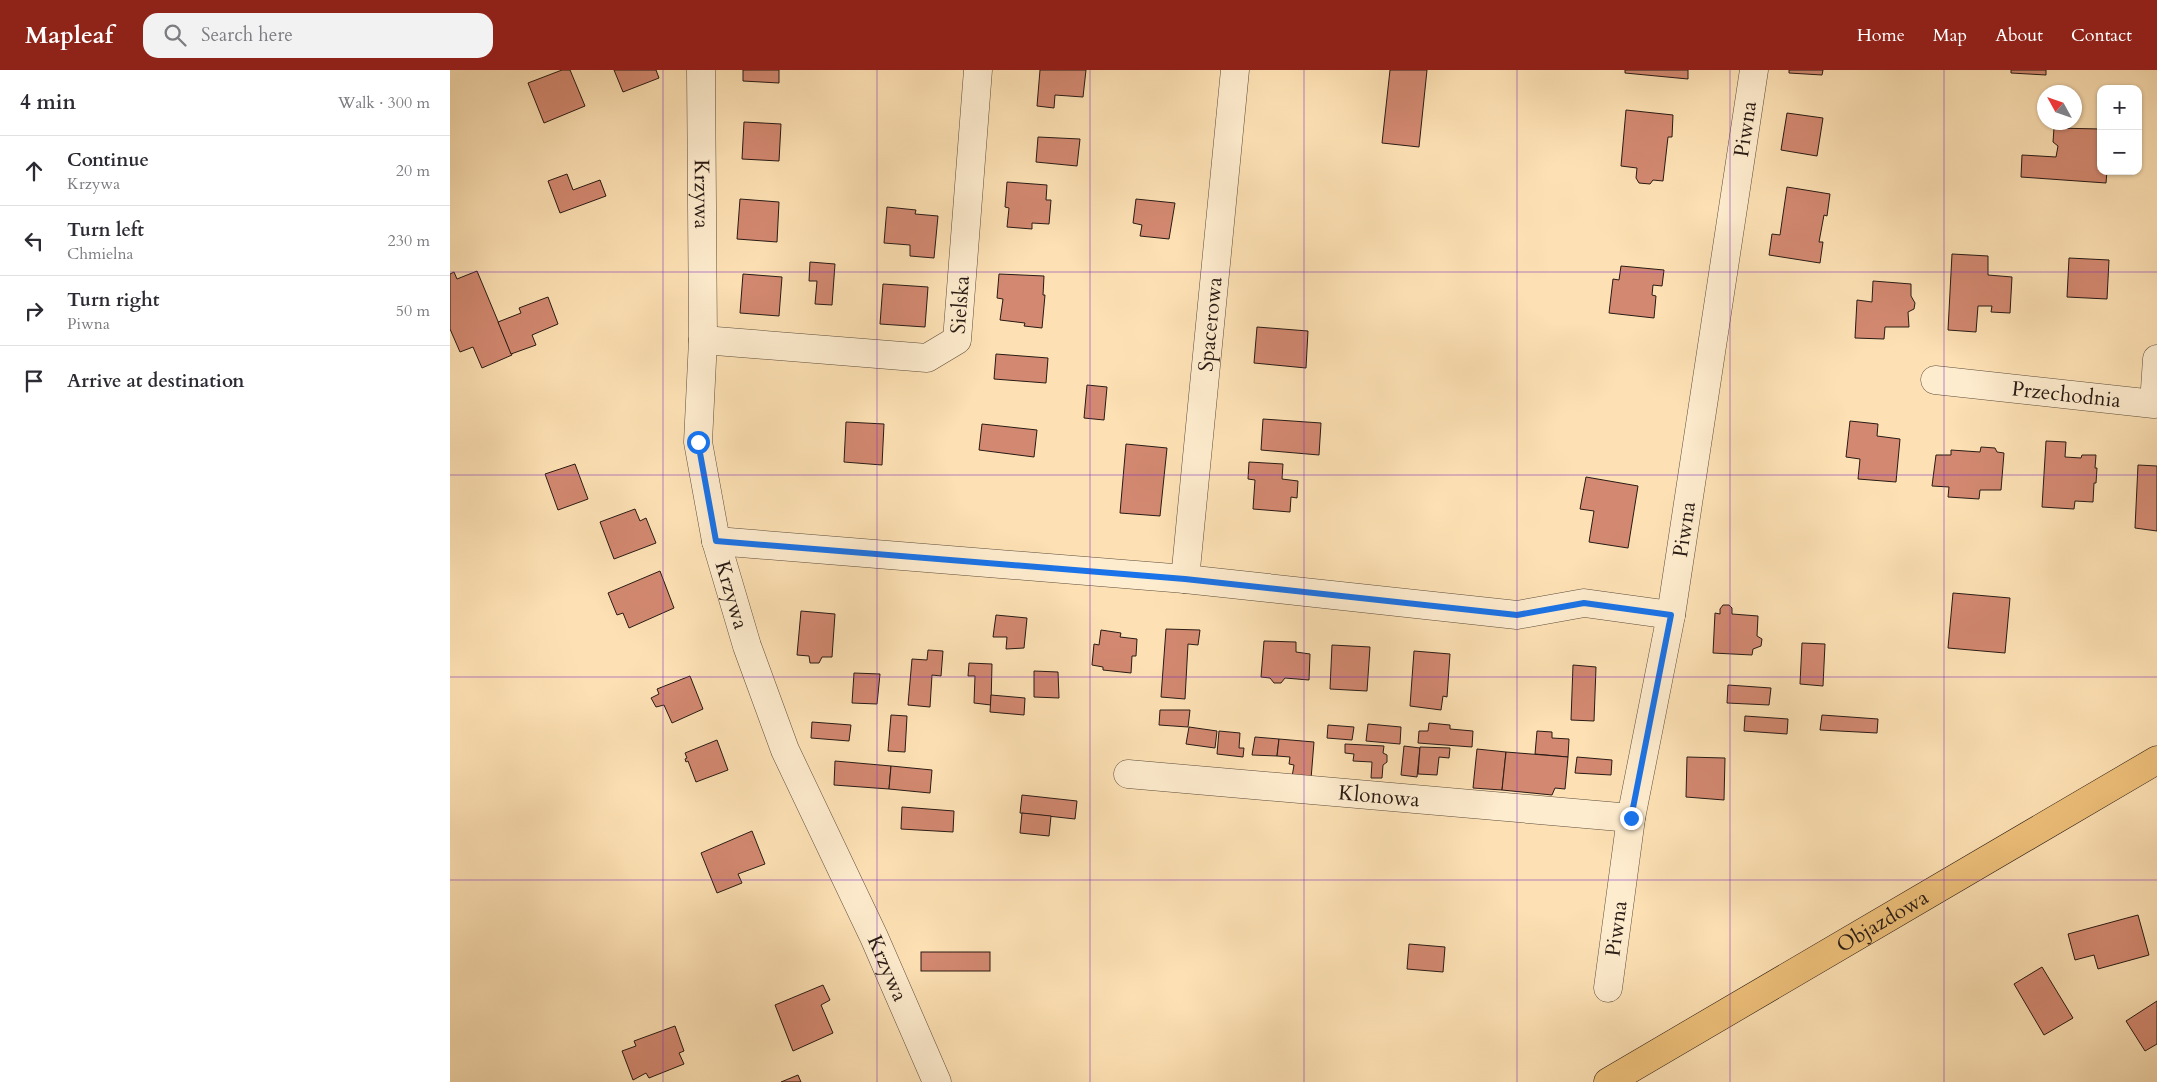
<!DOCTYPE html>
<meta charset="utf-8">
<style>
:root{--surface:#fff;--page:#f2f2f3;--text:#2b2b33;--muted:#7c7c81;--line:#e1e1e2;--accent:#8f2418}
body{margin:0;font-family:Cardo,serif;background:var(--page);color:var(--text)}
.controls{position:absolute;right:15px;top:15px;display:grid;overflow:hidden;border-radius:10px;box-shadow:0 1px 4px #0004}
.controls button{width:45px;height:45px;display:grid;place-items:center;padding:0;border:0;border-bottom:1px solid var(--line);background:var(--surface);color:var(--text);font:25px sans-serif}
.compass{position:absolute;left:1587px;top:15px;width:45px;height:45px;border-radius:50%;background:var(--surface);box-shadow:0 1px 4px #0004;rotate:310deg}
.stop{position:absolute;width:15px;height:15px;margin:-11px;border:4px solid #1a73e8;border-radius:50%;background:#fff}
.stop.end{background:#1a73e8;border-color:#fff;box-shadow:0 1px 5px #0008}
.list{margin:0;padding:0;list-style:none}
h2{display:flex;justify-content:space-between;align-items:center;height:65px;margin:0;padding:0 20px;font-size:21px}
h2 small{font-size:16px;font-weight:400;color:var(--muted)}
.list li{display:grid;grid-template-columns:32px 1fr auto;gap:15px;align-items:center;box-sizing:border-box;height:70px;padding:0 20px;border-top:1px solid var(--line)}
.list b{display:block;font-size:19px;white-space:nowrap}
.list p{margin:0;font-size:16px;white-space:nowrap;color:var(--muted)}
.list em{font-size:16px;font-style:normal;color:var(--muted)}
.icon{flex:none;width:28px;height:28px;fill:none;stroke:currentColor;stroke-width:2;stroke-linecap:round;stroke-linejoin:round}
.map{position:relative;flex:none;width:1707px;height:1012px;overflow:hidden}
header{display:flex;align-items:center;gap:30px;box-sizing:border-box;height:70px;padding:0 25px;background:var(--accent);color:#fff}
header strong{font-size:24px}
nav{display:flex;gap:28px;margin-inline-start:auto;font-size:18px}
.search{width:350px;height:45px;background:var(--page);display:flex;align-items:center;gap:12px;box-sizing:border-box;padding:0 18px;border-radius:15px;color:var(--muted);font-size:19px}
main{display:flex}
aside{flex:1;background:var(--surface)}
.map>svg:first-child{display:block}
</style>
<header>
<strong>Mapleaf</strong>
<div class="search"><svg class="icon" aria-label="search" viewBox="0 0 24 24"><circle cx="10" cy="10" r="6"/><path d="M15 15l6 6"/></svg>Search here</div>
<nav><a>Home</a><a>Map</a><a>About</a><a>Contact</a></nav>
</header>
<main>
<aside>
<h2>4 min<small>Walk · 300 m</small></h2>
<ul class="list">
<li><svg class="icon" aria-label="ahead" viewBox="0 0 24 24"><path d="M12 20V5M6 11l6-6 6 6"/></svg><div><b>Continue</b><p>Krzywa</p></div><em>20 m</em></li>
<li><svg class="icon" aria-label="left" viewBox="0 0 24 24"><path d="M17 20v-9H6M10 6l-5 5 5 5"/></svg><div><b>Turn left</b><p>Chmielna</p></div><em>230 m</em></li>
<li><svg class="icon" aria-label="right" viewBox="0 0 24 24"><path d="M7 20v-9h11M14 6l5 5-5 5"/></svg><div><b>Turn right</b><p>Piwna</p></div><em>50 m</em></li>
<li><svg class="icon" aria-label="arrive" viewBox="0 0 24 24"><path d="M6 21V4h12l-3 4 3 4H6"/></svg><div><b>Arrive at destination</b></div></li>
</ul>
</aside>
<div class="map">
<svg width="1707" height="1012" viewBox="0 0 1707 1012">
<rect width="100%" height="100%" fill="#fde1b4"/>
<filter id="stains"><feTurbulence type="fractalNoise" baseFrequency=".004" numOctaves="4"/><feColorMatrix values="0 0 0 0 .2 0 0 0 0 .09 0 0 0 0 .02 0 0 0 .5 -.17"/></filter>
<radialGradient id="worn" r=".72"><stop offset=".6" stop-color="#630" stop-opacity="0"/><stop offset="1" stop-color="#630" stop-opacity=".3"/></radialGradient>
<g fill="#d38971" stroke="#281a14">
<polygon points="112,0 120,0 135,36 94,53 78,13"/>
<polygon points="164,0 206,0 209,8 173,22"/>
<polygon points="293,0 329,0 329,13 293,11"/>
<polygon points="590,0 636,0 633,27 605,25 604,38 587,36"/>
<polygon points="940,0 977,0 969,77 932,73"/>
<polygon points="1175,0 1238,0 1238,9 1175,3"/>
<polygon points="1339,0 1373,0 1372,5 1339,3"/>
<polygon points="1561,0 1596,0 1596,5 1561,3"/>
<polygon points="1176,40 1223,45 1222,67 1218,67 1213,111 1203,110 1200,114 1189,113 1186,108 1187,98 1171,96"/>
<polygon points="1337,43 1373,48 1367,86 1331,80"/>
<polygon points="294,52 331,54 329,91 292,89"/>
<polygon points="1604,58 1651,59 1648,85 1651,85 1651,101 1657,101 1656,113 1571,107 1572,85 1606,87 1608,76 1603,72"/>
<polygon points="588,67 630,69 627,96 586,92"/>
<polygon points="117,104 123,120 150,110 156,126 110,143 98,111"/>
<polygon points="557,112 597,115 596,130 601,130 599,154 582,153 582,159 557,157 559,138 555,137"/>
<polygon points="1337,117 1380,124 1377,146 1374,145 1369,172 1373,172 1370,193 1319,185 1322,164 1330,165"/>
<polygon points="290,129 329,132 327,172 287,169"/>
<polygon points="686,129 725,133 719,169 690,166 692,155 683,153"/>
<polygon points="437,137 466,140 465,144 488,146 484,188 460,186 460,175 434,173"/>
<polygon points="1502,184 1538,186 1538,205 1562,207 1560,243 1541,242 1542,236 1528,236 1526,262 1498,260"/>
<polygon points="1619,188 1659,190 1657,229 1617,227"/>
<polygon points="360,192 385,194 382,235 365,234 367,211 359,211"/>
<polygon points="1171,196 1214,200 1212,216 1203,215 1202,225 1206,226 1204,248 1159,243 1163,209 1169,210"/>
<polygon points="27,201 62,285 32,298 23,277 10,282 0,259 0,204 4,202 7,209"/>
<polygon points="293,204 332,207 329,246 290,243"/>
<polygon points="549,204 594,206 593,225 595,225 592,258 574,256 575,253 550,250 553,229 547,228"/>
<polygon points="1423,211 1461,214 1461,226 1465,233 1464,239 1458,242 1459,257 1435,257 1434,269 1405,268 1407,230 1422,232"/>
<polygon points="433,214 478,217 475,257 430,254"/>
<polygon points="98,227 108,254 82,265 86,275 61,284 48,252 71,243 69,238"/>
<polygon points="807,257 858,261 856,298 804,293"/>
<polygon points="546,284 598,288 596,313 544,309"/>
<polygon points="637,315 657,317 654,350 634,348"/>
<polygon points="813,349 871,353 869,385 811,380"/>
<polygon points="1400,351 1428,354 1427,366 1450,369 1446,412 1408,409 1410,389 1396,387"/>
<polygon points="396,352 434,354 432,395 394,392"/>
<polygon points="532,354 587,360 584,387 529,380"/>
<polygon points="1596,371 1616,372 1615,387 1631,388 1632,385 1646,385 1645,398 1647,398 1646,413 1644,413 1643,432 1625,431 1624,439 1592,437"/>
<polygon points="676,374 717,378 710,446 670,443"/>
<polygon points="1531,377 1545,378 1547,382 1554,383 1551,420 1530,420 1529,429 1498,427 1499,417 1482,416 1486,385 1501,385 1501,380 1530,382"/>
<polygon points="799,392 833,394 832,409 848,411 847,428 841,427 840,442 803,439 805,410 798,409"/>
<polygon points="125,394 138,429 108,440 95,404"/>
<polygon points="1688,395 1707,396 1707,461 1685,458"/>
<polygon points="1136,407 1188,416 1178,478 1139,472 1144,441 1130,439"/>
<polygon points="185,439 190,451 196,448 206,473 164,489 150,452"/>
<polygon points="210,501 224,538 179,558 173,543 167,545 158,523"/>
<polygon points="1503,523 1560,528 1555,583 1498,578"/>
<polygon points="1273,535 1279,535 1282,538 1282,544 1308,546 1307,566 1312,569 1311,576 1303,579 1302,585 1263,583 1265,543 1270,544 1270,539"/>
<polygon points="351,541 385,544 382,587 372,587 369,593 360,593 359,586 347,585"/>
<polygon points="546,545 577,548 574,578 556,579 557,567 543,567"/>
<polygon points="716,559 750,560 748,575 738,574 735,629 711,627"/>
<polygon points="651,560 671,563 670,567 687,569 686,586 682,586 681,603 653,600 653,597 642,595 644,574 649,575"/>
<polygon points="814,571 846,572 846,582 860,584 859,610 835,608 831,613 824,613 820,608 811,607"/>
<polygon points="1352,573 1375,574 1373,616 1350,614"/>
<polygon points="882,575 920,577 917,621 880,619"/>
<polygon points="478,580 493,581 491,606 482,605 480,637 458,635 462,589 477,590"/>
<polygon points="964,581 1000,584 997,627 993,626 991,640 960,636"/>
<polygon points="519,593 542,594 541,635 524,633 525,606 518,606"/>
<polygon points="1123,595 1146,597 1144,651 1121,650"/>
<polygon points="584,601 608,602 609,628 584,627"/>
<polygon points="404,603 430,604 427,634 402,633"/>
<polygon points="240,606 253,639 222,653 214,635 206,637 201,628 209,624 207,619"/>
<polygon points="1278,615 1321,618 1319,635 1277,633"/>
<polygon points="541,625 575,628 574,645 540,642"/>
<polygon points="710,640 740,640 738,657 709,655"/>
<polygon points="441,645 457,646 455,682 438,681"/>
<polygon points="1372,645 1428,649 1427,663 1370,660"/>
<polygon points="1295,646 1338,649 1337,664 1294,661"/>
<polygon points="362,652 401,655 399,671 361,668"/>
<polygon points="979,653 1000,655 1000,659 1023,661 1022,677 968,673 969,661 978,661"/>
<polygon points="918,654 951,657 950,674 916,671"/>
<polygon points="878,655 904,657 902,670 877,668"/>
<polygon points="739,657 767,661 765,678 736,674"/>
<polygon points="769,661 790,663 789,678 794,678 793,687 767,684"/>
<polygon points="1087,661 1102,662 1102,668 1119,669 1118,687 1085,684"/>
<polygon points="805,667 829,669 827,686 802,685"/>
<polygon points="829,669 864,672 861,709 842,707 844,695 839,694 840,687 827,686"/>
<polygon points="267,670 278,700 246,712 238,691 236,692 235,689 237,688 235,683"/>
<polygon points="895,674 934,676 933,683 937,685 937,692 933,695 932,708 921,708 922,692 903,691 904,684 895,683"/>
<polygon points="954,676 970,678 967,707 951,705"/>
<polygon points="970,677 1000,678 999,688 989,687 987,705 968,704"/>
<polygon points="1027,679 1056,682 1052,720 1023,718"/>
<polygon points="1056,682 1118,687 1115,719 1105,718 1102,725 1052,720"/>
<polygon points="1127,687 1162,690 1161,705 1125,703"/>
<polygon points="1237,687 1275,688 1274,730 1236,727"/>
<polygon points="385,691 441,696 439,719 384,715"/>
<polygon points="441,696 482,700 480,723 439,719"/>
<polygon points="572,725 627,731 625,749 570,743"/>
<polygon points="452,737 504,741 503,762 451,759"/>
<polygon points="572,743 601,746 599,766 570,763"/>
<polygon points="302,761 315,794 288,804 292,813 267,823 251,783"/>
<polygon points="1688,845 1699,885 1648,899 1644,885 1625,890 1618,864"/>
<polygon points="959,874 995,877 993,902 957,899"/>
<rect x="471" y="882" width="69" height="19"/>
<polygon points="1592,897 1623,948 1594,965 1564,914"/>
<polygon points="373,915 380,930 371,935 383,963 343,981 325,935"/>
<polygon points="1707,931 1707,974 1695,981 1676,951"/>
<polygon points="225,956 234,981 229,983 234,994 199,1008 196,1003 183,1010 172,981 186,976 184,971"/>
<polygon points="348,1005 351,1012 331,1012"/>
</g>
<g fill="none" stroke-linecap="round" stroke-linejoin="round">
<defs>
<g id="minor">
<path id="s1" d="M251,0l2,270 -5,102 18,99 31,105 38,104 89,187 63,145"/>
<path id="s2" d="M253,270l224,18 30,-18 21,-270"/>
<path id="s3" d="M1485,310l219,24 3,-45"/>
<polyline points="266,471 735,509 1067,545 1134,533 1221,545"/>
<path id="s4" d="M735,509l50,-509"/>
<path id="s5" d="M678,704l503,44"/>
<path id="s6" d="M1158,918l23,-170 40,-203 83,-545"/>
</g>
<g id="major">
<path id="s7" d="M1158,1012l549,-322"/>
</g>
</defs>
<use href="#minor" stroke="#5d4c3c" stroke-width="29"/>
<use href="#major" stroke="#281a14" stroke-width="29"/>
<use href="#minor" stroke="#feecce" stroke-width="28"/>
<use href="#major" stroke="#eec07a" stroke-width="28"/>
</g>
<g fill="none" stroke-linecap="round" stroke-linejoin="round">
<polyline stroke="#1a73e8" stroke-width="6" points="248,372 266,471 735,509 1067,545 1134,533 1221,545 1181,748"/>
</g>
<path fill="none" stroke="#7b2cbf" stroke-width="1" stroke-opacity="0.55" d="M213,0v1012M427,0v1012M640,0v1012M854,0v1012M1067,0v1012M1280,0v1012M1494,0v1012M0,202h1707M0,405h1707M0,607h1707M0,810h1707"/>
<g text-anchor="middle" stroke-width="4" stroke-linejoin="round" paint-order="stroke">
<g font-size="21" fill="#281a14" stroke="#feecce">
<text dy="7" stroke="none"><textPath href="#s6" startOffset="870">Piwna</textPath></text>
<text dy="7" stroke="none"><textPath href="#s1" startOffset="124">Krzywa</textPath></text>
<text dy="7" stroke="none"><textPath href="#s2" startOffset="295">Sielska</textPath></text>
<text dy="7" stroke="none"><textPath href="#s4" startOffset="256">Spacerowa</textPath></text>
<text dy="7" stroke="none"><textPath href="#s3" startOffset="132">Przechodnia</textPath></text>
<text dy="7" stroke="none"><textPath href="#s6" startOffset="465">Piwna</textPath></text>
<text dy="7" stroke="none"><textPath href="#s1" startOffset="529">Krzywa</textPath></text>
<text dy="7" stroke="none"><textPath href="#s5" startOffset="252">Klonowa</textPath></text>
<text dy="7" stroke="none"><textPath href="#s7" startOffset="318">Objazdowa</textPath></text>
<text dy="7" stroke="none"><textPath href="#s6" startOffset="60">Piwna</textPath></text>
<text dy="7" stroke="none"><textPath href="#s1" startOffset="934">Krzywa</textPath></text>
</g>
</g>
<rect width="100%" height="100%" filter="url(#stains)"/>
<rect width="100%" height="100%" fill="url(#worn)"/>
</svg>
<div class="controls">
<button>+</button>
<button>−</button>
</div>
<svg class="compass" viewBox="-18 -18 36 36"><path d="M0-13l5 13h-10z" fill="#e53935"/><path d="M0 13l5-13h-10z" fill="#7c7c81"/></svg>
<div class="stop" style="left:248px;top:372px"></div>
<div class="stop end" style="left:1181px;top:748px"></div>
</div>
</main>
